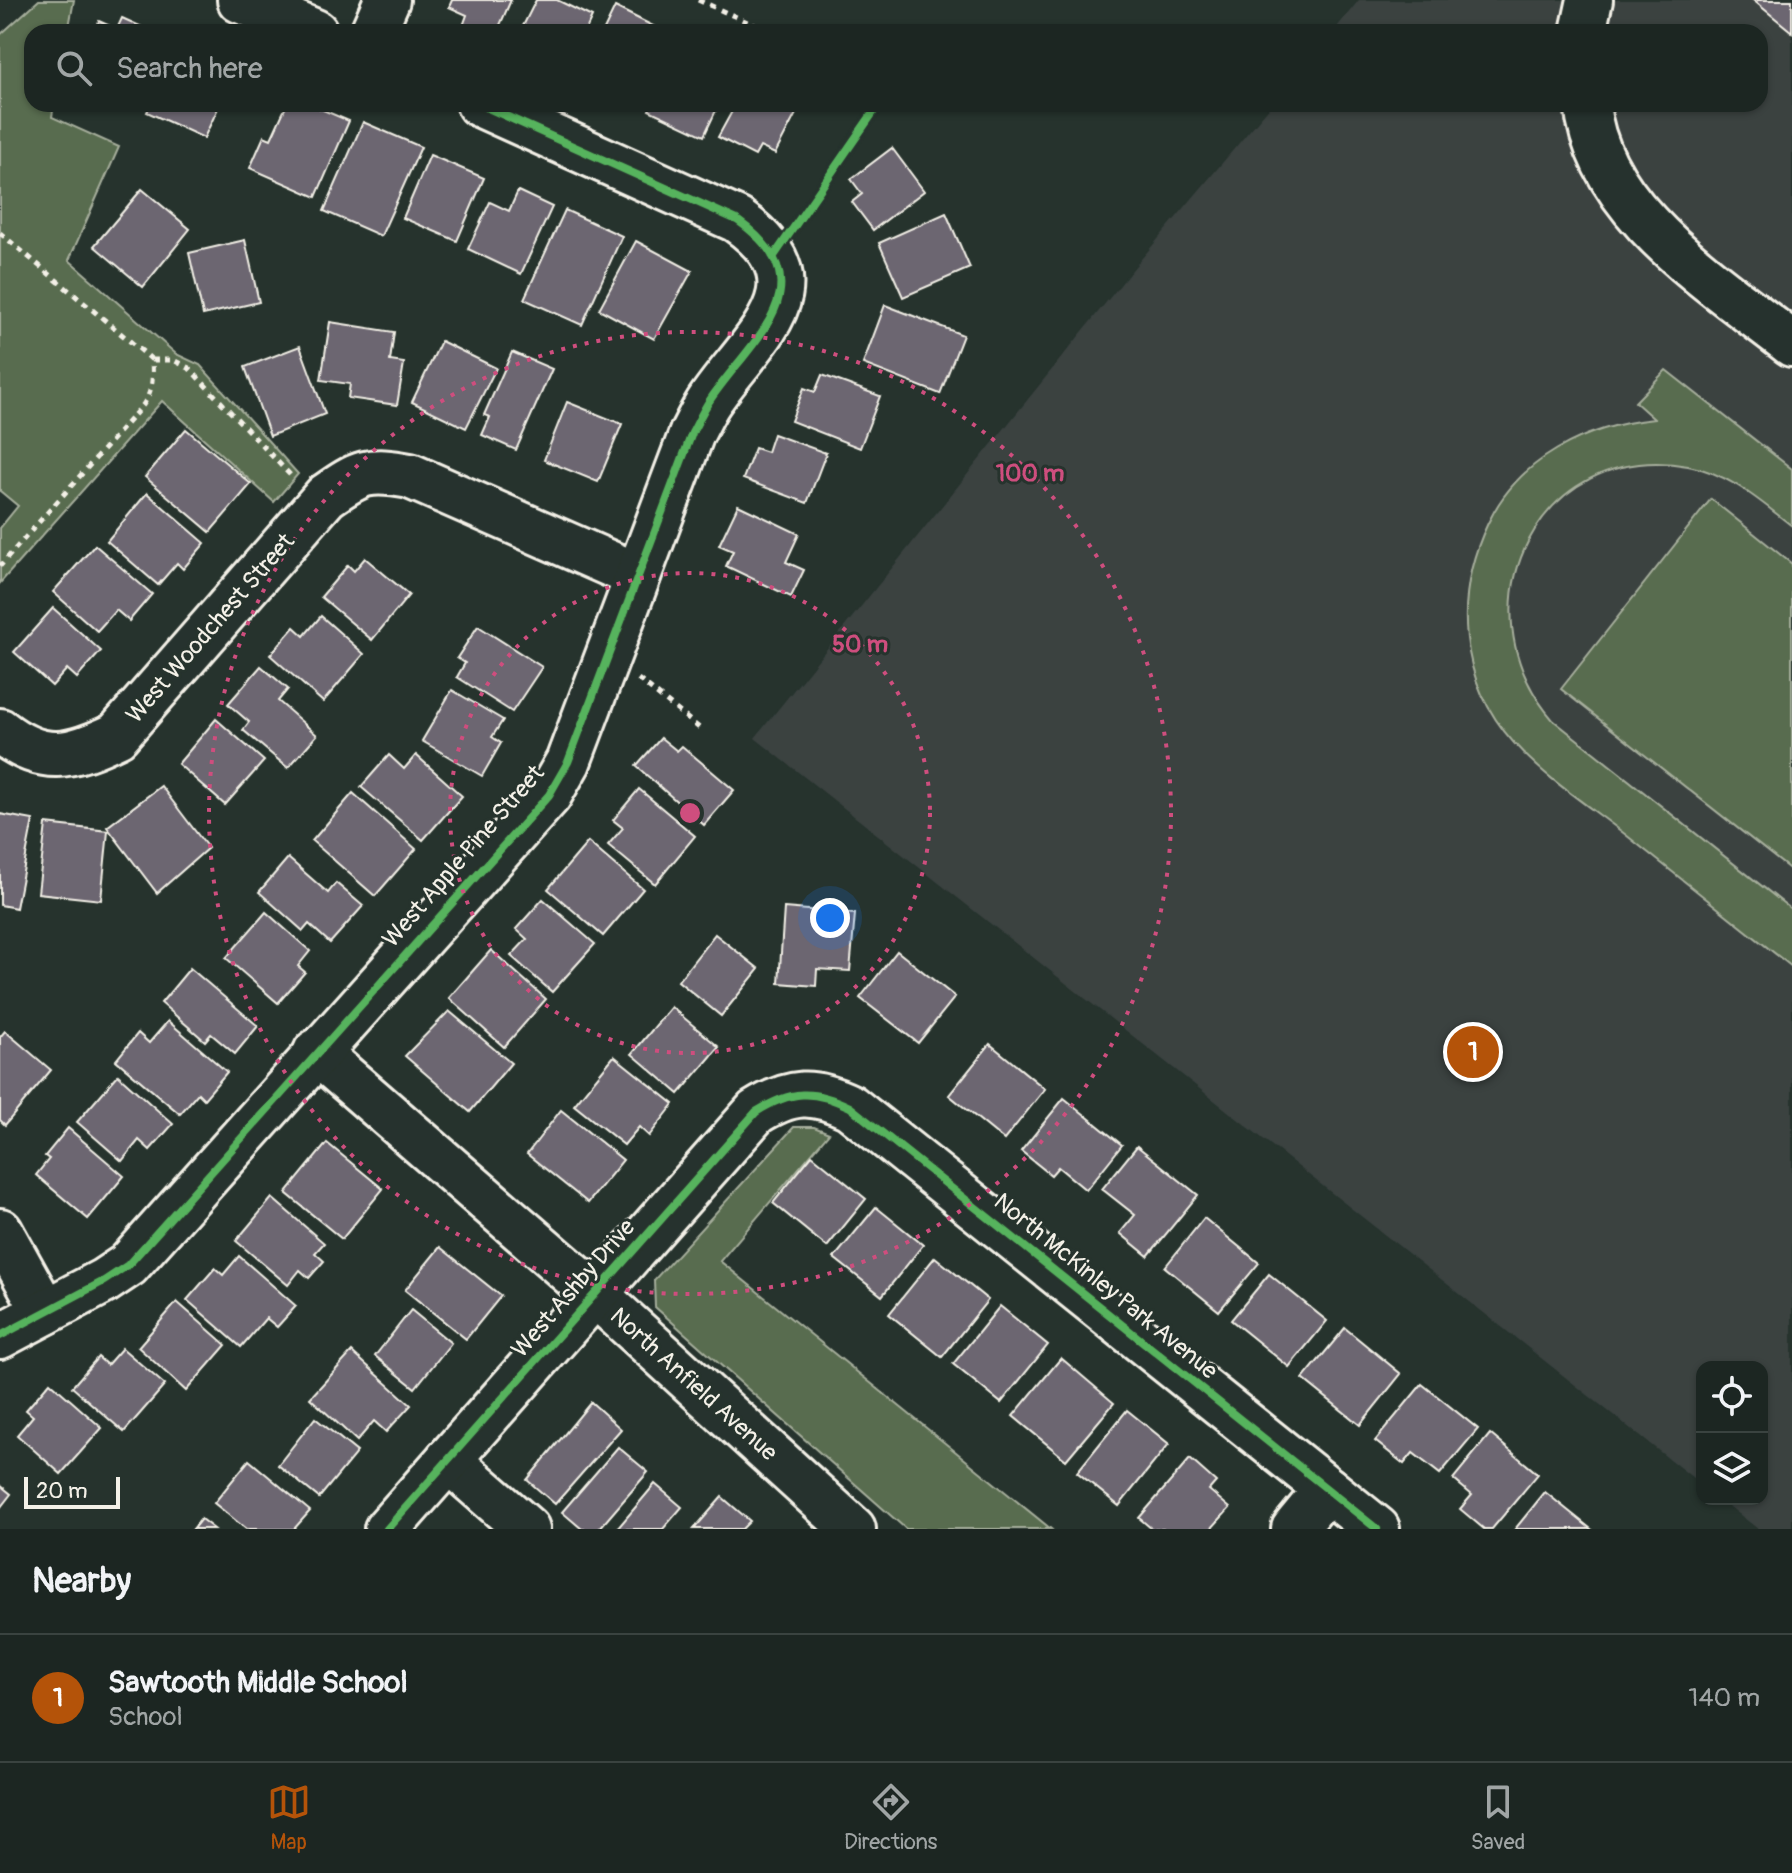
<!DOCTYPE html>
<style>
:root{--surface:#1c2622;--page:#29322f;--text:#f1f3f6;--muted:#a0a5a5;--line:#3a4340;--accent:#b45309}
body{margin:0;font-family:Pangolin,sans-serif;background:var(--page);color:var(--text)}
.controls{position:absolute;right:24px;bottom:24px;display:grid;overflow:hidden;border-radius:16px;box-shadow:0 2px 6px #0004}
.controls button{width:72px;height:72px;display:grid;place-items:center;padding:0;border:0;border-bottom:2px solid var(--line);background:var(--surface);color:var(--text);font:40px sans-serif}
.scale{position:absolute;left:24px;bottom:20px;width:96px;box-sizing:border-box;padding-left:8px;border:4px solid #f4f1e8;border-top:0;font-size:22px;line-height:28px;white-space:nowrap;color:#f4f1e8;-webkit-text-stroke:6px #26332d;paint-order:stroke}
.you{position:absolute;left:830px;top:918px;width:28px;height:28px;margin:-20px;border:6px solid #fff;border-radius:50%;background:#1a73e8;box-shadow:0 0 0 12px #1a73e833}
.badge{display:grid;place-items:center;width:52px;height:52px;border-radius:50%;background:var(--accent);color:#fff;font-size:26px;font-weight:700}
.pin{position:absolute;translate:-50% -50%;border:4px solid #fff;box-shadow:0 2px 8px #0006}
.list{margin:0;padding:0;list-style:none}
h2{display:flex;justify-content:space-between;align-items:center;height:104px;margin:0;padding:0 32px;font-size:34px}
h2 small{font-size:26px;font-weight:400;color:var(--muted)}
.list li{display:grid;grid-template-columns:52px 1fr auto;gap:24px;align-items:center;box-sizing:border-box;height:128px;padding:0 32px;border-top:2px solid var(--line)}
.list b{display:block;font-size:30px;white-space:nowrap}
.list p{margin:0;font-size:26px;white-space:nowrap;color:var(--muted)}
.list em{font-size:26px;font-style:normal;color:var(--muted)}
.icon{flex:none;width:44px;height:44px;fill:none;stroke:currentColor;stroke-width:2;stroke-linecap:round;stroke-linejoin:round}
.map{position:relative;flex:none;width:1792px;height:1529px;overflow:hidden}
.search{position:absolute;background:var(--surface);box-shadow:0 2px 6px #0004;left:24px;right:24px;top:24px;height:88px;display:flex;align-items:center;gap:20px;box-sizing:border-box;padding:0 28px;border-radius:24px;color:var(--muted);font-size:30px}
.sheet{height:232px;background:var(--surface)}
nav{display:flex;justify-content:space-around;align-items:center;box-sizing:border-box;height:112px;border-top:2px solid var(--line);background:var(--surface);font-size:22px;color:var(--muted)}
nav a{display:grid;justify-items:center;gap:4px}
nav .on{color:var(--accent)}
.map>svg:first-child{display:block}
</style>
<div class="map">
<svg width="1792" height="1529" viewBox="0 0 1792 1529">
<rect width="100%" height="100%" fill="#26332d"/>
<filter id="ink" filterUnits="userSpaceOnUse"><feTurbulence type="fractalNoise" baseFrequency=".0125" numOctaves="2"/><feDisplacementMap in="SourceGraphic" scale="16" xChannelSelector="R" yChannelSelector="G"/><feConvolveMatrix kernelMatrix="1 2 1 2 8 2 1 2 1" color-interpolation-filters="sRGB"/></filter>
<g filter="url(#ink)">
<polygon fill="#3b4241" points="1359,0 1792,0 1792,1529 1758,1529 1720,1499 1762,1499 1762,1367 1702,1367 1702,1485 755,738 1137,264 1272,104 1760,104 1760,32 1333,32"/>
<g fill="#596c4f" stroke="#a6ae9c" stroke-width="2">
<polygon points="39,0 74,0 68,32 32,32 32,104 54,104 52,117 119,147 69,260 176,354 200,365 298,474 274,502 162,401 0,583 0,528 18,506 0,491 0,35"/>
<path d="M1666,370l126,99v57c-31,-24 -63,-53 -104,-60 -148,-27 -232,141 -135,254l239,190v57c-55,-44 -111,-88 -166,-132 -37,-29 -81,-57 -112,-92 -56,-62 -61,-147 -26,-220 31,-65 98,-97 166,-104l-19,-17z"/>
<polygon points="1711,499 1792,564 1792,871 1561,689"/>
<polygon points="794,1127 814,1127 829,1133 720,1261 1051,1529 906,1529 655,1307 654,1280"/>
</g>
<g fill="#6c6671" stroke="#f4f1e8" stroke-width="2">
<polygon points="452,0 511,0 497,32 477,32 463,26 467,15 449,7"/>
<polygon points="536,0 557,0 592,17 585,32 520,32"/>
<polygon points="1753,0 1792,0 1792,32"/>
<polygon points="615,7 665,32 603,32"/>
<polygon points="122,18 153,32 94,32 99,21 117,29"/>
<polygon points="151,104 220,104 204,138 147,112"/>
<polygon points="287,104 309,104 349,121 316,197 250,168 264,136 271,139"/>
<polygon points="652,104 719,104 704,136 649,110"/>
<polygon points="736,104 801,104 775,154 760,147 755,156 718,137"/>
<polygon points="363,122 421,147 381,236 324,211"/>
<polygon points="892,148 924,191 873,230 852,202 862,194 851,179"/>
<polygon points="430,155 484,178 457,241 403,218"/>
<polygon points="142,189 190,229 143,287 94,246"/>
<polygon points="518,191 552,207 521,274 468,249 490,202 509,211"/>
<polygon points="565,210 622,236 582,325 524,299"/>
<polygon points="946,213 970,268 903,297 879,243"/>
<polygon points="245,240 259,302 203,315 189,253"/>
<polygon points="636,241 692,271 654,339 599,309"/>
<polygon points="885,305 963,335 940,394 863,364"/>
<polygon points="330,322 394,332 390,361 404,363 397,405 348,398 350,384 321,380"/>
<polygon points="441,341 496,368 466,428 412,402"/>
<polygon points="300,346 325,414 270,436 245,367"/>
<polygon points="512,352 552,369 516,450 482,435 490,417 484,415"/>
<polygon points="822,375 880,396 860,448 791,421 804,388 815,392"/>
<polygon points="567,402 622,424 598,482 544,460"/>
<polygon points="186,429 251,484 210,532 145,477"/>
<polygon points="773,434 826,453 807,503 743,479 755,448 767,452"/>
<polygon points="147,493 205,543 183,569 177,563 158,585 107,541"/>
<polygon points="738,505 799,534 786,562 804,570 791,597 726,566 733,551 719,545"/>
<polygon points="95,545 152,594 129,621 116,610 97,631 53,592"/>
<polygon points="365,558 409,595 372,640 321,597 348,565 354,571"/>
<polygon points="53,608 101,651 77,678 67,669 52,686 14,652"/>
<polygon points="321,616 364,654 323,702 270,655 294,627 304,636"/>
<polygon points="478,626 542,667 512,712 457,677 465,663 457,658"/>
<polygon points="261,666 288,689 278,701 317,735 288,768 243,730 249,722 228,704"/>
<polygon points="452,690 503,720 492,737 501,743 482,776 422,741"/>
<polygon points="216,719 264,761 225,805 178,764"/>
<polygon points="661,738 677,751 682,746 734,790 704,825 636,766"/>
<polygon points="389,755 404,769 416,755 462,796 423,840 361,787"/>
<polygon points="161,786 208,848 157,893 107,827"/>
<polygon points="639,789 695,836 655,884 608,845 623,828 613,820"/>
<polygon points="353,793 416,849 375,896 312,841"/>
<polygon points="0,814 33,820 16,908 0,905"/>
<polygon points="46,824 108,831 101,900 38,893"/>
<polygon points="588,842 643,889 603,936 548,889"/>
<polygon points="288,858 328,893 336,883 363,906 330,943 309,924 303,931 259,892"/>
<polygon points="543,899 595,944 552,992 511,956 527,939 516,929"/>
<polygon points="784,908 855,914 850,971 817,969 816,986 779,983"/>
<polygon points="266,912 310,951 298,966 305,972 278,1003 226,958"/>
<polygon points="715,934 759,969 721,1016 678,981"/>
<polygon points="491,950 546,999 504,1047 449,998"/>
<polygon points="897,951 955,997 918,1043 860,998"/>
<polygon points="190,968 258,1026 235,1054 211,1034 205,1041 161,1003"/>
<polygon points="671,1007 719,1047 679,1094 632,1054"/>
<polygon points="449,1011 511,1063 470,1112 405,1056"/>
<polygon points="168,1021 227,1072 204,1099 198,1093 180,1114 116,1060 138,1033 149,1043"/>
<polygon points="5,1031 51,1070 5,1125 0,1120 0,1037"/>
<polygon points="990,1044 1045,1089 1004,1140 949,1095"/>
<polygon points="614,1056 674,1104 649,1136 639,1127 624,1145 574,1105"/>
<polygon points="118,1075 173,1124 150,1150 139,1140 122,1161 77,1122"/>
<polygon points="1064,1098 1122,1145 1086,1190 1058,1167 1051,1175 1021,1151"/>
<polygon points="561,1110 623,1160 588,1203 527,1154"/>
<polygon points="68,1128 124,1176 88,1219 36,1175 49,1159 45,1156"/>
<polygon points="327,1143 383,1189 342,1239 286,1193"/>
<polygon points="1137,1146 1198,1195 1148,1256 1120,1233 1135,1215 1102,1189"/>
<polygon points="812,1155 866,1199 827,1247 773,1203"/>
<polygon points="272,1198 324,1243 315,1253 324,1261 309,1278 300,1270 288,1285 236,1241"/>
<polygon points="876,1207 923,1245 882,1296 834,1258"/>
<polygon points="1204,1218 1259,1263 1219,1311 1165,1267"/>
<polygon points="440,1247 501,1296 466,1339 405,1290"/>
<polygon points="239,1256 296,1306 277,1327 266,1318 241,1347 187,1300 215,1268 223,1275"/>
<polygon points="935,1257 988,1300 942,1357 889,1314"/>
<polygon points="1269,1274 1327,1321 1289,1367 1231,1320"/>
<polygon points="177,1302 226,1345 186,1391 138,1347"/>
<polygon points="1000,1306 1048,1345 1001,1403 953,1364"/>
<polygon points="411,1310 451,1343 415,1388 375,1356"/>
<polygon points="1345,1328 1401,1374 1360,1425 1303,1379"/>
<polygon points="122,1348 165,1385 124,1432 72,1387 98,1357 107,1365"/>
<polygon points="352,1352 411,1405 386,1432 374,1421 357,1441 310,1398"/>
<polygon points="1061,1358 1114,1403 1066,1460 1013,1416"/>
<polygon points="50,1382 102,1428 61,1474 17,1435 33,1416 26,1410"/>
<polygon points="1422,1384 1478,1429 1440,1474 1413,1453 1404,1464 1375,1441"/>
<polygon points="591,1402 621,1429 555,1504 527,1480"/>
<polygon points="1127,1410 1169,1444 1119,1506 1077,1472"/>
<polygon points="315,1418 357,1452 319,1498 278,1465"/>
<polygon points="1490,1434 1538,1474 1492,1529 1484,1529 1460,1509 1472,1495 1453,1479"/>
<polygon points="618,1447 648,1472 599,1529 582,1529 562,1512"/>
<polygon points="1190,1459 1216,1482 1209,1490 1230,1508 1211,1529 1152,1529 1139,1518"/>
<polygon points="249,1460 310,1511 294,1529 246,1529 214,1503"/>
<polygon points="655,1484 682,1507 663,1529 617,1529"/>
<polygon points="0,1485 11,1494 0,1508"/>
<polygon points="1545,1492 1591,1529 1515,1529"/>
<polygon points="722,1497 750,1521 742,1529 694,1529"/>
<polygon points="201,1519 214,1529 193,1529"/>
</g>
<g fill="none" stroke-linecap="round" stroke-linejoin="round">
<defs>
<g id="minor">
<polyline points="240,0 315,32"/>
<polyline points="373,32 387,0"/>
<polyline points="1583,32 1590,0"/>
<path d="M1587,104c10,107 128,179 205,240"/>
<path d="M0,731c43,34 71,26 117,4l209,-239c34,-24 42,-28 84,-20l228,100"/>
<polyline points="316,1052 595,1294 853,1529"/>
<polyline points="0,1231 45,1312"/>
<path d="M0,1336l104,-55 24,-16 421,-470 19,-33 124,-329c6,-11 11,-23 18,-33 43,-63 119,-115 27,-180l-258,-116"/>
<polyline points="448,1460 527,1529"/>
<path d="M387,1529l369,-417c35,-22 57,-23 94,-5l527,422"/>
<polyline points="1294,1529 1327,1489"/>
</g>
</defs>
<use href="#minor" stroke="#f4f1e8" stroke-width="50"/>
<g stroke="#f4f1e8" stroke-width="5" stroke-dasharray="6 6" stroke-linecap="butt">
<polyline points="698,0 770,32"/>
<path d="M0,233l143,119 9,8c1,18 1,30 -9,45l-143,161"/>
<polyline points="152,360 173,360 189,368 293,478"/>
<polyline points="638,679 703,731"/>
</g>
<use href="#minor" stroke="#26332d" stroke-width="44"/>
<defs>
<g id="cycleway">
<polyline points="774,256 879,104"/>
<path d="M0,1336l104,-55 24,-16 421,-470 19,-33 124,-329c6,-11 11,-23 18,-33 43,-63 119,-115 27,-180l-258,-116"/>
<path d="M387,1529l369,-417c35,-22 57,-23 94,-5l527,422"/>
</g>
</defs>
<use href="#cycleway" stroke="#26332d" stroke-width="13"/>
<use href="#cycleway" stroke="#56b35d" stroke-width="8"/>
</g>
</g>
<g fill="none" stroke="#ce4e7e" stroke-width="4" stroke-dasharray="4 8">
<circle cx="690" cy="813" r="240"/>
<circle cx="690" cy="813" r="481"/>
</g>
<g text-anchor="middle" stroke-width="6" stroke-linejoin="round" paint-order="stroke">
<g font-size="24" fill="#f4f1e8" stroke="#26332d">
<text transform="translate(210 628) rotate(-49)" y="8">West Woodchest Street</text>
<text transform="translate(463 856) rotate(-49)" y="8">West Apple Pine Street</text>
<text transform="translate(1106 1286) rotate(39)" y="8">North McKinley Park Avenue</text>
<text transform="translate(573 1288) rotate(-49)" y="8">West Ashby Drive</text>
<text transform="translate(694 1384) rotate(42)" y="8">North Anfield Avenue</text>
</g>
</g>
<circle cx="690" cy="813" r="12" fill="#ce4e7e" stroke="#26332d" stroke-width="4"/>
<g font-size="24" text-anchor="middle" font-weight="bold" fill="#ce4e7e" stroke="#26332d" stroke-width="6" stroke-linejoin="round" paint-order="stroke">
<text x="1030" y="481">100 m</text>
<text x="860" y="652">50 m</text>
</g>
</svg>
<div class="controls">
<button><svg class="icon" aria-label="locate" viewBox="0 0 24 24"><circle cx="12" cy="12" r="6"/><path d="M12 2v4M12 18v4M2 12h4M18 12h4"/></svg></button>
<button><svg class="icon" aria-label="layers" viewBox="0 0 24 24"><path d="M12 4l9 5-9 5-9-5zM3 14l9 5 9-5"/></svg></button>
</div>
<div class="scale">20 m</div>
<div class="you"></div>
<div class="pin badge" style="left:1473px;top:1052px">1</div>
<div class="search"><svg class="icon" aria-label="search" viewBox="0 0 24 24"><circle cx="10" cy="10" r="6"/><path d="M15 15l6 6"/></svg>Search here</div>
</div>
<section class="sheet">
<h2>Nearby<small></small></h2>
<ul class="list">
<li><span class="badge">1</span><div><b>Sawtooth Middle School</b><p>School</p></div><em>140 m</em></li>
</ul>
</section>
<nav>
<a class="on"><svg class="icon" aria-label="map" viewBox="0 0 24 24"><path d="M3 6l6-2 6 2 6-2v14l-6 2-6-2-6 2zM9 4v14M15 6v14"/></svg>Map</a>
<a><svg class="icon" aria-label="directions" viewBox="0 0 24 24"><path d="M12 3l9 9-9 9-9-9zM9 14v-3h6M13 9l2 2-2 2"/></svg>Directions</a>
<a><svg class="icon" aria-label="saved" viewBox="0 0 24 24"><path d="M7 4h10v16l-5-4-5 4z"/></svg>Saved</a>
</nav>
